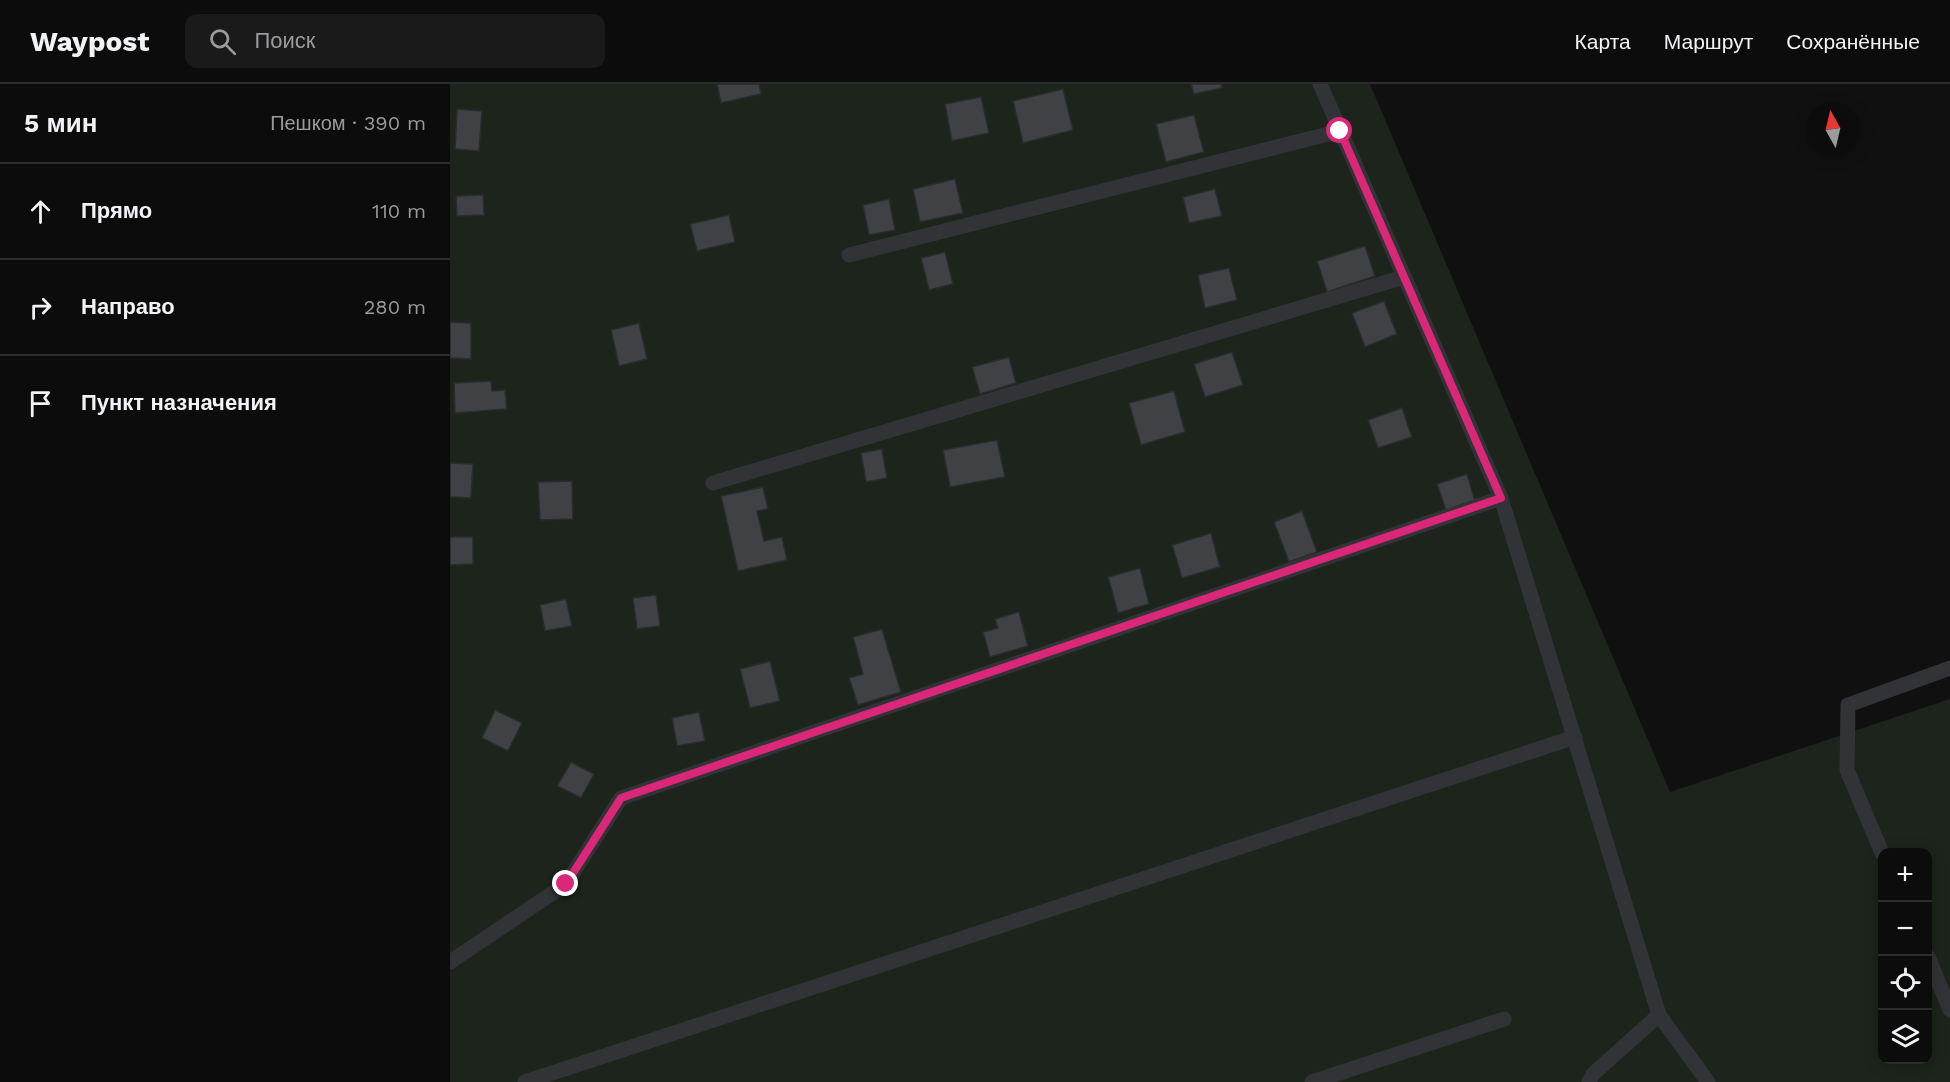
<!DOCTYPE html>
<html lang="ru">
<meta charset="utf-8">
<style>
:root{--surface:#0c0c0d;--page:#1a1a1b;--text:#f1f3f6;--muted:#9a9b9d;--line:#2c2c2e}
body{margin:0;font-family:"Work Sans",sans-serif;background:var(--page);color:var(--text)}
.controls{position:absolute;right:18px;bottom:18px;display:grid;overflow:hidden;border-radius:12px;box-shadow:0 3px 15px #0003}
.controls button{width:54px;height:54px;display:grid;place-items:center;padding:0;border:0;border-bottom:2px solid var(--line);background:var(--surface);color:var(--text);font:30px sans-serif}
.compass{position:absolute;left:1356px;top:18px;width:54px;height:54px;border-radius:50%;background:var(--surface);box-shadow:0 3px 15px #0003;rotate:352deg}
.stop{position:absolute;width:18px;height:18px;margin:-14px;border:4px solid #db2777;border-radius:50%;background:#fff}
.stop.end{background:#db2777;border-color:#fff;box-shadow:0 2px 6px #0008}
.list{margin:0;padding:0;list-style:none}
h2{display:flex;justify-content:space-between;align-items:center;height:78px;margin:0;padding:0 24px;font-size:26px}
h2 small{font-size:20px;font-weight:400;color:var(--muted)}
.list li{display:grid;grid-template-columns:39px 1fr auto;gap:18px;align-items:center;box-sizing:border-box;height:96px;padding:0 24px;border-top:2px solid var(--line)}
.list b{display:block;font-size:22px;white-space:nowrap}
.list em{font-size:20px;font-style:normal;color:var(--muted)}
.icon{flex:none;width:33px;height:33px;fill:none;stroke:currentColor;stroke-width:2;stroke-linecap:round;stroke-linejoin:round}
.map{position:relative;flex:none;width:1500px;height:998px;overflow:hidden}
header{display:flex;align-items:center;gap:36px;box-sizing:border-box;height:84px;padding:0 30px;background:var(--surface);border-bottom:2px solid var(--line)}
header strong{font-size:28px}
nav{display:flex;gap:33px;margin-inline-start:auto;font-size:21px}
.search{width:420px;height:54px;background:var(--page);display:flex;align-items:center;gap:15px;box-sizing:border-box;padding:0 21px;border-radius:12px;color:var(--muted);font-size:22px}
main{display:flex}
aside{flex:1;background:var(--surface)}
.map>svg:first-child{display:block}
</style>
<header>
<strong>Waypost</strong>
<div class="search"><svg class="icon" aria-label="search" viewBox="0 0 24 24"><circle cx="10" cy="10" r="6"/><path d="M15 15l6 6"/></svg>Поиск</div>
<nav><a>Карта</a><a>Маршрут</a><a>Сохранённые</a></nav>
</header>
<main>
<aside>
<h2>5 мин<small>Пешком · 390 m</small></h2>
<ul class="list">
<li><svg class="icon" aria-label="ahead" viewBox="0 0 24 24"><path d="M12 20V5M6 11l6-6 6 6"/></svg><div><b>Прямо</b></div><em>110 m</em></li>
<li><svg class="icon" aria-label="right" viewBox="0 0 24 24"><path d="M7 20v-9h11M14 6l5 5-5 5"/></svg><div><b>Направо</b></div><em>280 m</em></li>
<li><svg class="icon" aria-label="arrive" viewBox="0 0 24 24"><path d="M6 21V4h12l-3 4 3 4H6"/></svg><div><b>Пункт назначения</b></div></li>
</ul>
</aside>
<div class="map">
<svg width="1500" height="998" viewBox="0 0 1500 998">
<rect width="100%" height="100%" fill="#101011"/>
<path fill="#1d241c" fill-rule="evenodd" d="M0,0h920l300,708 280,-93v383h-1500zM1432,768h46v208h-46z"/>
<g fill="#3f4144" stroke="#2a2b2d" stroke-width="1.5">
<polygon points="267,0 309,0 311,10 271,19"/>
<polygon points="741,0 771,0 772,4 744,10"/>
<polygon points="613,5 623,46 573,59 563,17"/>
<polygon points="531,13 539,49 502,57 495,20"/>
<polygon points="7,25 32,27 29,67 5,65"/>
<polygon points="744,31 754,68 716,78 706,40"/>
<polygon points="505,95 513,129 470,138 463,105"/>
<polygon points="765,105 772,132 739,139 733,113"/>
<polygon points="33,111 34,131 7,132 6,112"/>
<polygon points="439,115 445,146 419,151 413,121"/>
<polygon points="279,131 285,158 247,167 240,140"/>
<polygon points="915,162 925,192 877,208 867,177"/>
<polygon points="495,168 503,200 479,206 471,174"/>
<polygon points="779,184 787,216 755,224 748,191"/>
<polygon points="934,217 947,250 915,263 902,229"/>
<polygon points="0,238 21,239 21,275 0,274"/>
<polygon points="189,239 197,275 169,282 161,246"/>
<polygon points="782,268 793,301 755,313 744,280"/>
<polygon points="559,273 566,299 530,310 522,283"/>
<polygon points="41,297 42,307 55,306 57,325 5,329 4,299"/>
<polygon points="724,307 735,348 691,361 679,319"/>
<polygon points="952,324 962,353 928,364 918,336"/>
<polygon points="547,356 555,393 500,403 493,366"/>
<polygon points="432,365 437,394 416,398 411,369"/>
<polygon points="0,379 23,380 21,414 0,413"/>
<polygon points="1017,390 1025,417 996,426 987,400"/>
<polygon points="122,397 123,435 90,436 88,398"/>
<polygon points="313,403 318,425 307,427 314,457 332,453 337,476 288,487 271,412"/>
<polygon points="852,427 867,468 839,478 824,438"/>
<polygon points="761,449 770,483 732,494 722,461"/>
<polygon points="0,453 23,453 23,480 0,481"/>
<polygon points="690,484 699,520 668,529 658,493"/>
<polygon points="206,511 210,542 187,545 183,514"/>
<polygon points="116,515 122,542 95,547 90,521"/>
<polygon points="569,528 578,562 540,573 533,548 548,544 545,535"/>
<polygon points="432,545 451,608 408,621 399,594 413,590 403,553"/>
<polygon points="320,577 330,617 300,624 290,585"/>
<polygon points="45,626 72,639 58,667 32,654"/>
<polygon points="249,628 255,657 227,662 222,634"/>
<polygon points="121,678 144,690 131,714 107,702"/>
</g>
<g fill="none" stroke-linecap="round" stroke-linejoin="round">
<g stroke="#313336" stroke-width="15">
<polyline points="870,0 1051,414 1209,931 1258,998"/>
<polyline points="399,171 890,47"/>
<polyline points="263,399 954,193"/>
<polyline points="1432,769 1397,686 1398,621 1500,584"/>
<polyline points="1478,873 1500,926"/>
<polyline points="0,878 116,800 171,714 1051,414"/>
<polyline points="75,998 1125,653"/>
<polyline points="862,998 1054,935"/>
<polyline points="1139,998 1143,990 1209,931"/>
</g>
</g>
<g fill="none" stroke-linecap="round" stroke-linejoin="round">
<polyline stroke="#db2777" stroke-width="8" points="116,800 171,714 1051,414 890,47"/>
</g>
</svg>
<div class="controls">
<button>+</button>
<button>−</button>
<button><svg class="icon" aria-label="locate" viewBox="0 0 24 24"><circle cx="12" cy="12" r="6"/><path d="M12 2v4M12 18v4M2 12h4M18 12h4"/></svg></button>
<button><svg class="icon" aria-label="layers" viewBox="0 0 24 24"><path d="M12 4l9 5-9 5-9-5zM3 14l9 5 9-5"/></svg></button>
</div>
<svg class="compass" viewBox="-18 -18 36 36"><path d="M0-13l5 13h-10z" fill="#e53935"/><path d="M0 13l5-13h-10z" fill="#9a9b9d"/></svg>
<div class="stop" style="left:890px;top:47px"></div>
<div class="stop end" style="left:116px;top:800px"></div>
</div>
</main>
